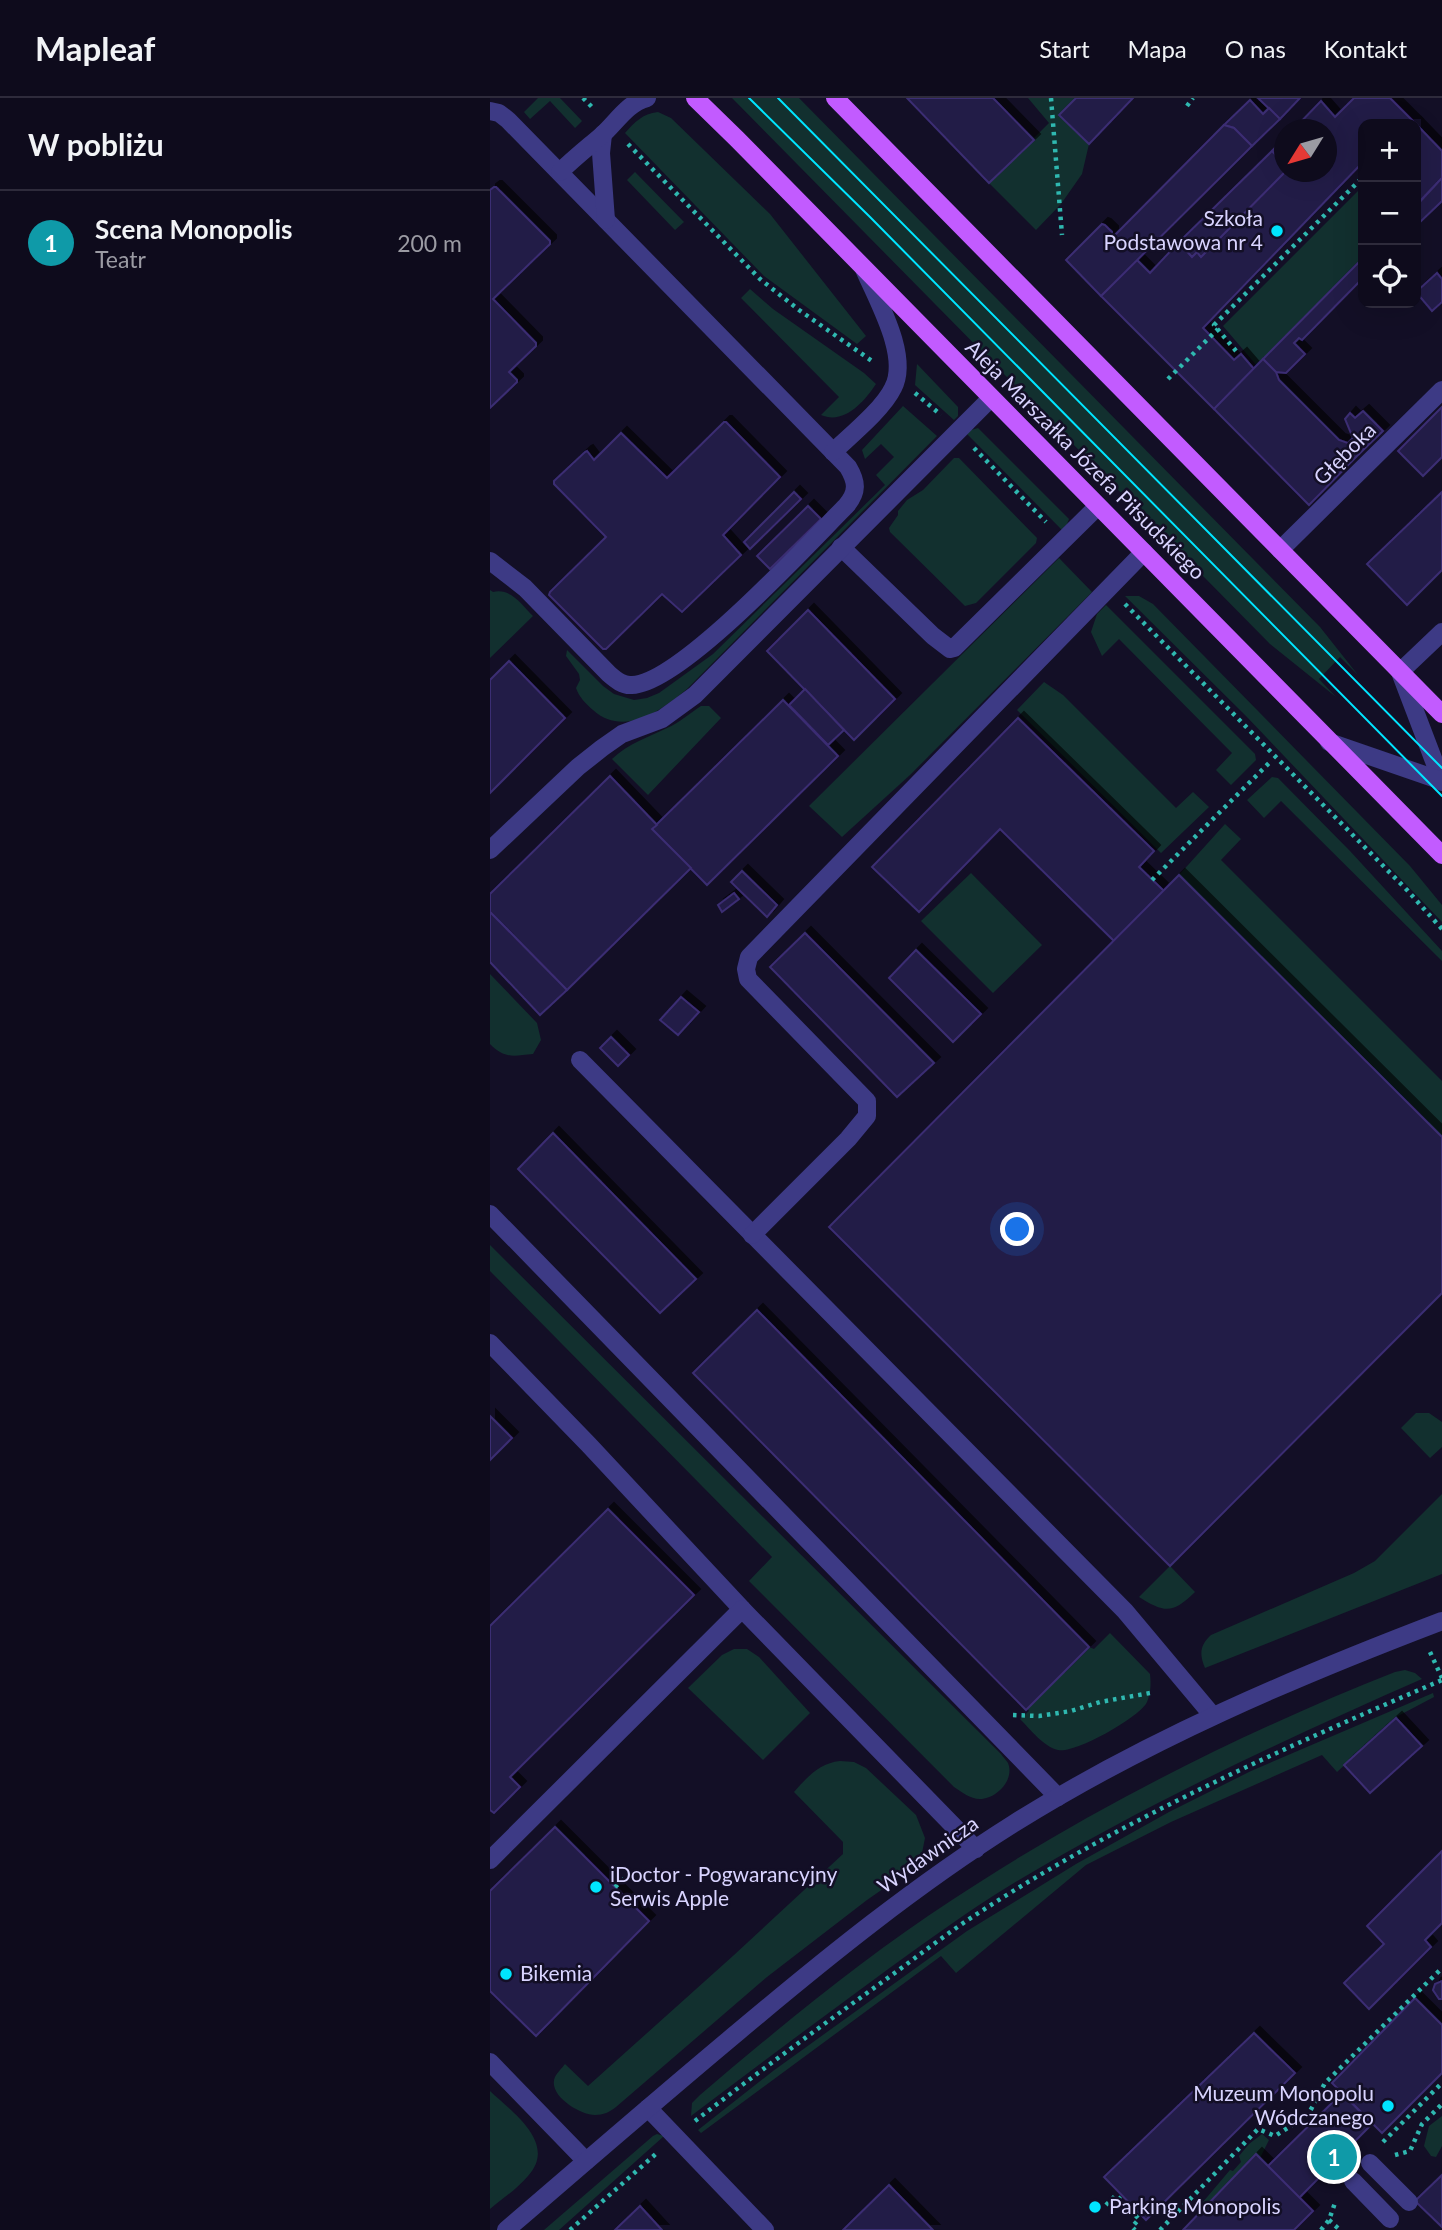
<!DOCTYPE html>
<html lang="pl">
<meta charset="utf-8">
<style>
:root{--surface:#0e0b1c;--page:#171425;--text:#f1f3f6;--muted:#9b9ba3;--line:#2e2b3b;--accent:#00e5ff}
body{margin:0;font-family:Lato,sans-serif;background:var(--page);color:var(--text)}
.controls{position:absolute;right:21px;top:21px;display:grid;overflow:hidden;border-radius:14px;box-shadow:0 7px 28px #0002}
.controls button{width:63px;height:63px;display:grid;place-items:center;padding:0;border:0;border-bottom:2px solid var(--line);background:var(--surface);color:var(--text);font:35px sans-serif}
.compass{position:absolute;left:784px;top:21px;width:63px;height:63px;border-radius:50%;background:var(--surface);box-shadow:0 7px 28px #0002;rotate:233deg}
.you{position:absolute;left:528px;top:1132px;width:24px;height:24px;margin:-18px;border:5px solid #fff;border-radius:50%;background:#1a73e8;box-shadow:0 0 0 10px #1a73e833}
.badge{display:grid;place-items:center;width:46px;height:46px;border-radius:50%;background:var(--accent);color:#fff;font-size:23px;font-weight:700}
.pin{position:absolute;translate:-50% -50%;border:4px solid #fff;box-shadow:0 2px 7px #0006}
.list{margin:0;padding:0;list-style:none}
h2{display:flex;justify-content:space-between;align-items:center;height:91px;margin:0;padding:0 28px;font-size:30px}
h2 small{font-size:23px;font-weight:400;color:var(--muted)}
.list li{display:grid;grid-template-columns:46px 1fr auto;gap:21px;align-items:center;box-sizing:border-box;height:105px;padding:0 28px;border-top:2px solid var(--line)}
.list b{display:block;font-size:26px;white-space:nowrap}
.list p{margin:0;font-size:23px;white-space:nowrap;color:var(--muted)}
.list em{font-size:23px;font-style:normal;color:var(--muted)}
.icon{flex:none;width:38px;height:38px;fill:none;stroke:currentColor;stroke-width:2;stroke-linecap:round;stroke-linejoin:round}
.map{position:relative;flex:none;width:952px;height:2132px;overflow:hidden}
header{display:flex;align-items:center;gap:42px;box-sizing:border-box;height:98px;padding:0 35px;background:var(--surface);border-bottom:2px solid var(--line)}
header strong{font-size:33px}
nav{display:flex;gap:38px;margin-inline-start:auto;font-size:24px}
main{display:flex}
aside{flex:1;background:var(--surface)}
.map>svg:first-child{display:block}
</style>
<header>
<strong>Mapleaf</strong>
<nav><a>Start</a><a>Mapa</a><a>O nas</a><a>Kontakt</a></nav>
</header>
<main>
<aside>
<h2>W pobliżu<small></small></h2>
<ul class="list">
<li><span class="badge" style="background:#0f9aa8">1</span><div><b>Scena Monopolis</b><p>Teatr</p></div><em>200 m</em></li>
</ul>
</aside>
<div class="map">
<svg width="952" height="2132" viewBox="0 0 952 2132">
<defs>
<filter id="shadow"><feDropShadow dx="6" dy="-6" stdDeviation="0" flood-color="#0009"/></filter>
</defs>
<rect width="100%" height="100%" fill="#130f26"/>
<g fill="#12302f">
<polygon points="48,0 70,0 92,23 85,30 60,3 40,21 34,14"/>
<polygon points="242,0 309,0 830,529 868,577 850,559 829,581 846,599 780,546"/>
<polygon points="538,0 586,0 570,17 599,46 592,76 571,106 546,132 499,85 559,25"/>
<path d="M168,14l13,6 99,96 96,122 -9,8 -93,-68 -139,-143c10,-11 17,-19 33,-21z"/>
<polygon points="145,74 194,124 185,132 137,82"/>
<polygon points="873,88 873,160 767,268 733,228"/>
<path d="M260,191l23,20 91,64 12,11c-12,18 -32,41 -55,31l18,-18 -98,-99z"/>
<polygon points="427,266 468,309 468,318 464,322 425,287"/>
<path d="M413,308l34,30 -250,253c-25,21 -63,49 -94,21 -7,-6 -14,-13 -17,-22l4,-8 -1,-6 -13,-18 1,-6 36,36 11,8 20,6 13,-2 12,-5 54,-39 172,-169 -9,-10 18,-18 -13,-13 -16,15 -3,-9z"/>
<polygon points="488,330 579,421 577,426 572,432 477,336 481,332"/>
<polygon points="464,360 469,360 547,440 546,445 486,505 475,508 400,434 399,430 408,417 408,413 417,402 433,392"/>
<polygon points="569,460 602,494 420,677 352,739 319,708"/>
<path d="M0,492l3,2c18,-4 28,12 40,24l-43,42z"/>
<polygon points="635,498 649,498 663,506 920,768 952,807 952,824 756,618"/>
<polygon points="616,507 765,656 766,662 741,687 726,672 742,655 629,541 612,558 601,534 607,516"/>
<polygon points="554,584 573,597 686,710 703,694 719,709 671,755 527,612"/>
<path d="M211,608h8l12,12 -73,77 -36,-36c17,-16 35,-21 55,-31 12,-5 23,-15 34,-22z"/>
<polygon points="782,679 788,680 860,753 952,853 952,863 791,703 774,720 757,702"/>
<polygon points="735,726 751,741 731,762 952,983 952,1039 689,777"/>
<polygon points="481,775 552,847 503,895 431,823"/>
<path d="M0,876l47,49 4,17 -8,14c-20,2 -28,5 -43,-10z"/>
<path d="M0,1147l511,509c2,3 5,6 7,9 7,17 -12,36 -28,36 -10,0 -18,-7 -26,-12l-205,-206 23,-24 -282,-286z"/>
<polygon points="926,1315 939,1315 952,1324 952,1349 940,1360 911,1330"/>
<path d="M952,1396v80l-237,94c-6,-14 -5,-23 6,-33l143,-62 21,-12z"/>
<path d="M680,1468l25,26c-22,21 -29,22 -56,5z"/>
<path d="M620,1535l40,41c1,9 1,19 -3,28 -7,15 -72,52 -89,48 -14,-3 -28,-21 -38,-31l9,-8 -2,-3 62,-61 5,2z"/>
<polygon points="244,1551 257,1551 269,1559 320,1615 273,1662 198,1590 232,1557"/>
<path d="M915,1572l10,3 7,6c-141,62 -281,127 -413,207 -41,25 -79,53 -118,81 -67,49 -134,99 -200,149l1,-13 8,-8c81,-69 163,-137 252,-195 136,-90 291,-168 443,-228z"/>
<polygon points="943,1595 944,1599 908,1618 847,1674 832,1657 681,1724 596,1767 466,1875 451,1858 211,2035 208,2032 283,1973 477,1833 586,1766 679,1714 761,1673"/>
<path d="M350,1663l14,1 12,6 50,47 9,23 -4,20 -5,8 -49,34 -100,77 -151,130c-6,5 -13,8 -21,8 -15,0 -48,-20 -40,-38 2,-4 7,-9 10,-13l23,22 146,-131 109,-101v-12l-49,-50c13,-15 26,-29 46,-31z"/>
<path d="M0,1993c22,21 68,52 38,85 -11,13 -26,23 -38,33z"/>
<polygon points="952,2018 952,2048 946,2059 941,2058 934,2048 939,2028"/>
<polygon points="167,2036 174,2038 69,2132 54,2132 163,2038"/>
<polygon points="772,2036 779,2042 770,2060 766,2057 710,2113 707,2111 740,2072 743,2073 751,2064 749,2058 759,2046"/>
</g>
<g fill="#241b47" stroke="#3b2d73" stroke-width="2" filter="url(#shadow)">
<polygon points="417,0 503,0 544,42 499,85"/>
<polygon points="586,0 643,0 599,46 569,17"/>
<polygon points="768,0 810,0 790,21"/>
<polygon points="864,0 900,0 926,26 873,26 873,64 713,230 744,262 751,256 764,271 724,311 611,198 647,162 660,175 689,144 702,159 707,154 711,159 795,74 836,74 836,32 803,32 831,3 845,19"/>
<polygon points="760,2 773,16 779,10 790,21 762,48 744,30 734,27"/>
<polygon points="926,26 952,53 952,80 928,105 926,103"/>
<polygon points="734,27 744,30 762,48 611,198 576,162 612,126 615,127 622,134 622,140"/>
<polygon points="794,40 794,66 782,53"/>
<polygon points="782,53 794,66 795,74 711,159 707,154 702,159 689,144"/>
<polygon points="952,80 952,103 926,128 926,108"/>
<polygon points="4,89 6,89 60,143 60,146 3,201 46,245 46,248 19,274 27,282 27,284 0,310 0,92"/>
<polygon points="873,160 873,180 812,242 809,240 804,245 815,256 796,275 786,274 773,261"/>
<polygon points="947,175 952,181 952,204 942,213 926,194"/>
<polygon points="773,261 786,274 789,282 849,342 858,345 869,356 819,407 724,311"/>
<polygon points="952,309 952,359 933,378 908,353"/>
<polygon points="873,313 893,333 869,356 858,345 863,340 855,321 860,315 865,320"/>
<polygon points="234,324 236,324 290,379 233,437 251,457 192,514 172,496 116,551 113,551 59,497 60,494 116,439 64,386 64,383 95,354 97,353 104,362 131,335 177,380"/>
<polygon points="304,394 311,401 260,451 254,444"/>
<polygon points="952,394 952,472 917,507 877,466"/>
<polygon points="318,408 331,421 280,471 267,458"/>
<polygon points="318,512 405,601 364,642 277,553"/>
<polygon points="19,563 75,620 0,695 0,582"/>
<polygon points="315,591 354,632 338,647 299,607"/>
<polygon points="293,602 348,658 217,787 162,731"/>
<polygon points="528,620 664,753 649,769 674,793 624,843 510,731 429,814 382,769"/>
<polygon points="120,678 167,727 162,731 201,770 77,892 0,814 0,796"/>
<polygon points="252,773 287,807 277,819 241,784"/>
<polygon points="689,777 952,1039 952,1195 680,1468 339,1129"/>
<polygon points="244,795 249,801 232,814 228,807"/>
<polygon points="0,814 77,892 50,917 0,864"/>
<polygon points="315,835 444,965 407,999 280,869"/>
<polygon points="426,852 491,916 463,944 399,880"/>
<polygon points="191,899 209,914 188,937 170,922"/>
<polygon points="121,939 139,957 128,968 110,950"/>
<polygon points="63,1035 206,1181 170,1215 28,1071"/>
<polygon points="267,1212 599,1549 536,1612 203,1275"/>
<polygon points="0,1318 22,1340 0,1362"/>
<polygon points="118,1411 204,1497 20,1679 30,1689 4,1715 0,1712 0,1528"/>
<polygon points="906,1620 932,1648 880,1695 854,1667"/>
<polygon points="65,1729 159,1823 46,1938 0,1893 0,1793"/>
<polygon points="952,1753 952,1825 935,1842 941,1849 879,1911 854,1885 894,1846 877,1828"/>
<polygon points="952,1883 952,1901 949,1901 943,1892 945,1886"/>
<polygon points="925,1900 952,1927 952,1975 892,2035 842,1985"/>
<polygon points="764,1935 805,1975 656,2122 614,2079"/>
<polygon points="852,1995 882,2026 809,2100 778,2068"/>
<polygon points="766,2056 823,2113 804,2132 693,2132"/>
<polygon points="952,2077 952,2129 925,2103"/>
<polygon points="399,2087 443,2132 353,2132"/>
<polygon points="150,2108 172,2132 125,2132"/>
</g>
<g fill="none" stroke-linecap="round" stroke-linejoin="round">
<g stroke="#2fb8b0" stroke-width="4.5" stroke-dasharray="3.5 5" stroke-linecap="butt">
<polyline points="93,0 105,12"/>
<polyline points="561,0 572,137"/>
<polyline points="697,8 703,0"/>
<polyline points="138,46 270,181 309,212 382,263"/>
<polyline points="746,253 724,227 873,79"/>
<polyline points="678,281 728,231"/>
<polyline points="425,295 451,317"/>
<polyline points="484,350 556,424"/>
<polyline points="635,506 917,792 952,831"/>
<polyline points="662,782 779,665"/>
<polyline points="940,1554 952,1580"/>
<polyline points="523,1617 549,1618 581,1613 610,1604 660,1595"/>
<polyline points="125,1789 135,1780"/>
<path d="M205,2023c62,-48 126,-95 190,-141 32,-23 62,-47 95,-68 145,-94 304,-164 462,-232"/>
<polyline points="893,2044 952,1985"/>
<polyline points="905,2057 920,2053 932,2026 952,2006"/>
<polyline points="616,2107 626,2097 649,2121 642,2129 645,2132"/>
<polyline points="839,2122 850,2132"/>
<polyline points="80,2132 168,2054"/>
<polyline points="670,2132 768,2031 785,2038 818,2017 835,1985 952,1870"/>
<polyline points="831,2132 839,2122 846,2102"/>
</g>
<g stroke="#3d3a85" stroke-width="18">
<path d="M0,13l9,2 9,7 340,347c9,15 10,25 -2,39 -38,38 -166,178 -214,179 -9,1 -16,-5 -23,-11l-84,-86 -35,-27"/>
<polyline points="113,36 111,55 116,122"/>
<path d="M70,74c13,-13 27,-24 41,-36 16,-14 25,-32 46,-38"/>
<path d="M343,354c18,-17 50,-43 60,-64 17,-32 -16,-88 -29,-119"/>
<polyline points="351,449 443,538 460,551 464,550 608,408"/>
<polyline points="790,452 952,292"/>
<polyline points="952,534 910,574 952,684"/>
<polyline points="839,644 952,683"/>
<polyline points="0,752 88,669 112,650 132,636 172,621 205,597 501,300"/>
<polyline points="90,962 635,1513 723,1618"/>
<polyline points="0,1116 568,1699"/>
<polyline points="262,1137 358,1041 377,1018 377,1003 258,881 256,871 259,859 654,454"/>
<polyline points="0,1245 99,1347 252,1511"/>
<polyline points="0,1762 252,1511 486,1751"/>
<polyline points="0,1964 96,2063"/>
<polyline points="158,2010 275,2132"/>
<path d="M16,2132c77,-66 154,-133 232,-198 88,-74 178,-147 275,-208 134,-84 282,-147 429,-203"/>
</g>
<g stroke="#c25bff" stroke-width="18">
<polyline points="205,0 247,41 952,757"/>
<polyline points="345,0 952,616"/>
</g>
<g stroke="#00e5ff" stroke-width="2">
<polyline points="259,0 380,119 952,698"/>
<polyline points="288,0 952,670"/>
</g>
<g stroke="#3d3a85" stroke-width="18">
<polyline points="880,2065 919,2104"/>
<polyline points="863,2083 900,2121"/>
</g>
</g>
<g fill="#00e5ff" stroke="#130f26" stroke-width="2.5">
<circle cx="787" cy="133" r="7"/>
<circle cx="106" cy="1789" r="7"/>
<circle cx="16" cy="1876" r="7"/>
<circle cx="898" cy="2008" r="7"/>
<circle cx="605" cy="2109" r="7"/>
</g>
<g text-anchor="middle" stroke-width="5" stroke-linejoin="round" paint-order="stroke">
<g font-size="21" fill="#d9d4ff" stroke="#130f26" text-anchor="start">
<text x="773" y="128" text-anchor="end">Szkoła<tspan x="773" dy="24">Podstawowa nr 4</tspan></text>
<text x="120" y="1784">iDoctor - Pogwarancyjny<tspan x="120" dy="24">Serwis Apple</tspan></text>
<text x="30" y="1883">Bikemia</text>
<text x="884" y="2003" text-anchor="end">Muzeum Monopolu<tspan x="884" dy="24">Wódczanego</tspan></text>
<text x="619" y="2116">Parking Monopolis</text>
</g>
<g font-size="21" fill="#d9d4ff" stroke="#130f26">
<text transform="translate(855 356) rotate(-45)" y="7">Głęboka</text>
<text transform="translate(595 362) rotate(45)" y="7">Aleja Marszałka Józefa Piłsudskiego</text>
<text transform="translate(438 1757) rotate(-35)" y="7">Wydawnicza</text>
</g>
</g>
</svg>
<div class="controls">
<button>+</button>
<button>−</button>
<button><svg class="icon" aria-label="locate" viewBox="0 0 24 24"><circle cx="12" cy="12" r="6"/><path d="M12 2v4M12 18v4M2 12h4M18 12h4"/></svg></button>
</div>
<svg class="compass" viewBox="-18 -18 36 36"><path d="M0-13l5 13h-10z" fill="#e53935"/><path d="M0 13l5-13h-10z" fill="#9b9ba3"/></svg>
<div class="you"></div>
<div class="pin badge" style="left:844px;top:2059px;background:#0f9aa8">1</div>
</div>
</main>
